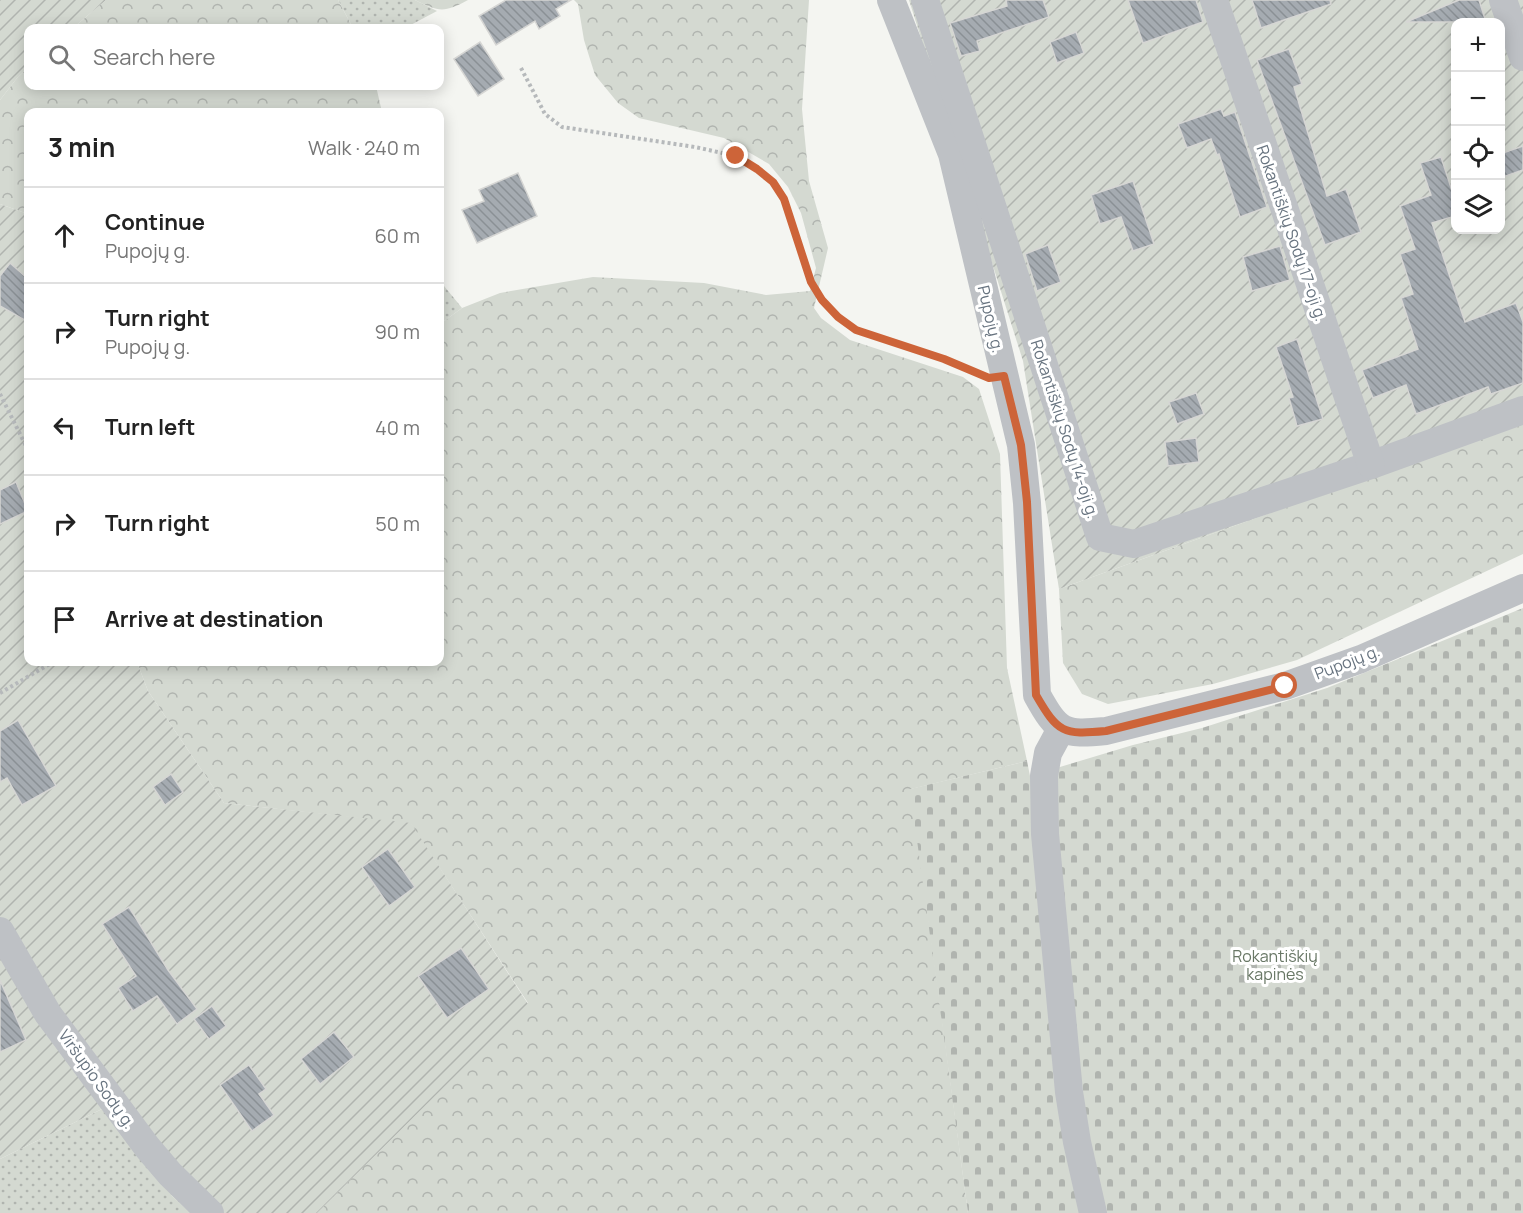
<!DOCTYPE html>
<meta charset="utf-8">
<style>
:root{--surface:#fff;--page:#f2f2f2;--text:#222;--muted:#767676;--line:#e0e0e0}
body{margin:0;font-family:Manrope,sans-serif;background:var(--page);color:var(--text)}
.controls{position:absolute;right:18px;top:18px;display:grid;overflow:hidden;border-radius:12px;box-shadow:0 3px 15px #0003}
.controls button{width:54px;height:54px;display:grid;place-items:center;padding:0;border:0;border-bottom:2px solid var(--line);background:var(--surface);color:var(--text);font:30px sans-serif}
.stop{position:absolute;width:18px;height:18px;margin:-14px;border:4px solid #cd6439;border-radius:50%;background:#fff}
.stop.end{background:#cd6439;border-color:#fff;box-shadow:0 2px 6px #0008}
.list{margin:0;padding:0;list-style:none}
h2{display:flex;justify-content:space-between;align-items:center;height:78px;margin:0;padding:0 24px;font-size:26px}
h2 small{font-size:20px;font-weight:400;color:var(--muted)}
.list li{display:grid;grid-template-columns:39px 1fr auto;gap:18px;align-items:center;box-sizing:border-box;height:96px;padding:0 24px;border-top:2px solid var(--line)}
.list b{display:block;font-size:22px;white-space:nowrap}
.list p{margin:0;font-size:20px;white-space:nowrap;color:var(--muted)}
.list em{font-size:20px;font-style:normal;color:var(--muted)}
.icon{flex:none;width:33px;height:33px;fill:none;stroke:currentColor;stroke-width:2;stroke-linecap:round;stroke-linejoin:round}
.map{position:relative;flex:none;width:1523px;height:1213px;overflow:hidden}
.search{position:absolute;background:var(--surface);box-shadow:0 3px 15px #0003;left:24px;top:24px;width:420px;height:66px;display:flex;align-items:center;gap:15px;box-sizing:border-box;padding:0 21px;border-radius:12px;color:var(--muted);font-size:22px}
.panel{position:absolute;background:var(--surface);box-shadow:0 3px 15px #0003;left:24px;top:108px;width:420px;height:558px;border-radius:12px}
.map>svg:first-child{display:block}
</style>
<div class="map">
<svg width="1523" height="1213" viewBox="0 0 1523 1213">
<defs>
<pattern id="grass-dots" width="8" height="8" patternUnits="userSpaceOnUse" patternTransform="scale(1.5)"><rect width="8" height="8" fill="#d4d9d1"/><path d="M2 2h.1M6 6h.1" fill="none" stroke="#b0b4af" stroke-width="1.8" stroke-linecap="round"/></pattern>
<pattern id="forest-crowns" width="20" height="18" patternUnits="userSpaceOnUse" patternTransform="scale(1.5)"><rect width="20" height="18" fill="#d4d9d1"/><path d="M2 6a3 3 0 1 1 6 0M12 15a3 3 0 1 1 6 0" fill="none" stroke="#b0b4af"/></pattern>
<pattern id="cemetery-stones" width="16" height="16" patternUnits="userSpaceOnUse" patternTransform="scale(1.5)"><rect width="16" height="16" fill="#d4d9d1"/><path d="M2 7V4a2 2 0 0 1 4 0v3zM10 15v-3a2 2 0 0 1 4 0v3z" fill="#b0b4af"/></pattern>
<pattern id="garden-furrows" width="10" height="10" patternUnits="userSpaceOnUse" patternTransform="scale(1.5)"><rect width="10" height="10" fill="#d4d9d1"/><path d="M-1 1l2-2M0 10L10 0M9 11l2-2" fill="none" stroke="#b0b4af"/></pattern>
<pattern id="building-back-hatch" width="6" height="6" patternUnits="userSpaceOnUse" patternTransform="scale(1.5)"><rect width="6" height="6" fill="#a5abb1"/><path d="M-1 5l2 2M0 0l6 6M5-1l2 2" fill="none" stroke="#8a9095"/></pattern>
</defs>
<rect width="100%" height="100%" fill="#f4f5f1"/>
<g fill="url(#grass-dots)">
<polygon points="338,0 415,0 437,11 405,28 353,28"/>
<polygon points="440,281 462,308 440,324"/>
<polygon points="102,1109 173,1197 191,1213 0,1213 0,1159"/>
</g>
<g fill="url(#forest-crowns)">
<polygon points="106,0 338,0 353,28 73,28"/>
<path d="M415,0h53c-24,13 -29,12 -53,0z"/>
<polygon points="574,0 809,0 802,109 809,181 828,248 814,308 821,318 850,340 963,377 979,389 1000,454 1007,668 1027,761 911,789 968,1213 317,1213 528,1003 411,824 224,803 148,691 137,662 440,662 440,324 462,308 500,293 593,277 704,283 766,295 810,291 816,268 801,213 788,187 769,164 724,138 639,118 618,103 595,75 584,40 578,4"/>
<polygon points="28,68 28,86 376,86 382,112 28,112 28,214 0,204 0,100 17,78"/>
<polygon points="1523,422 1523,554 1297,660 1213,684 1108,704 1082,694 1063,663 1059,589"/>
</g>
<polygon fill="url(#cemetery-stones)" points="1523,608 1523,1213 968,1213 910,789 1027,761 1030,776 1133,745 1202,728 1327,688"/>
<g fill="url(#garden-furrows)" fill-rule="evenodd">
<polygon points="0,0 106,0 73,28 28,28 28,68 17,78 0,100"/>
<path d="M909,0h614v422l-464,167 -36,-228zM1456,22h44v208h-44z"/>
<polygon points="0,204 28,214 28,662 137,662 148,691 224,803 411,823 528,1004 317,1213 191,1213 173,1197 102,1109 0,1159"/>
</g>
<g fill="url(#building-back-hatch)" stroke="#d6d6d4" stroke-width="1.5">
<polygon points="506,0 571,0 556,9 560,16 539,29 535,21 496,45 479,16"/>
<polygon points="1006,0 1043,0 1049,17 977,41 980,51 961,56 950,23 1007,6"/>
<polygon points="1128,0 1196,0 1203,22 1143,43"/>
<polygon points="1252,0 1330,0 1331,4 1261,28"/>
<polygon points="1459,0 1479,0 1486,22 1406,22"/>
<polygon points="1076,32 1084,53 1057,63 1050,42"/>
<polygon points="480,42 504,79 478,96 454,59"/>
<polygon points="1289,49 1302,84 1294,87 1327,196 1346,189 1361,232 1325,245 1257,60"/>
<polygon points="1221,109 1224,116 1235,112 1267,207 1240,217 1219,154 1217,155 1211,139 1187,148 1178,124"/>
<polygon points="1523,146 1523,170 1500,178 1500,154"/>
<polygon points="1441,157 1455,200 1455,216 1432,223 1465,322 1516,303 1523,322 1523,383 1491,394 1488,387 1416,414 1406,385 1373,398 1362,370 1418,349 1401,298 1413,294 1400,254 1415,249 1400,206 1431,195 1420,163"/>
<polygon points="518,173 537,216 477,243 462,210 484,201 479,190"/>
<polygon points="1133,181 1154,244 1133,251 1121,217 1100,224 1091,195"/>
<polygon points="1048,245 1061,282 1037,291 1025,254"/>
<polygon points="1280,246 1290,280 1252,291 1243,257"/>
<polygon points="10,263 28,279 28,322 0,306 0,276"/>
<polygon points="1297,339 1323,419 1297,426 1289,398 1293,397 1276,347"/>
<polygon points="1196,393 1204,414 1177,424 1169,402"/>
<polygon points="1196,438 1199,462 1168,466 1165,442"/>
<polygon points="16,482 28,511 0,524 0,490"/>
<polygon points="18,720 56,786 22,805 7,778 0,782 0,731"/>
<polygon points="171,774 183,792 165,805 153,787"/>
<polygon points="388,849 415,887 389,906 362,867"/>
<polygon points="129,907 168,970 197,1009 177,1024 157,996 133,1011 118,988 136,976 102,924"/>
<polygon points="461,948 489,989 447,1018 418,976"/>
<polygon points="0,980 26,1040 0,1052"/>
<polygon points="212,1006 226,1026 209,1039 194,1019"/>
<polygon points="334,1032 354,1057 320,1084 301,1059"/>
<polygon points="249,1065 266,1089 259,1094 274,1115 252,1131 220,1085"/>
</g>
<g fill="none" stroke-linecap="round" stroke-linejoin="round">
<g stroke="#b6b9bb" stroke-width="4" stroke-dasharray="3 3" stroke-linecap="butt">
<polyline points="521,68 545,114 562,127 695,147 736,156 757,169 773,182 784,199 811,282 822,300 838,317 856,330 944,359 975,372"/>
<polyline points="0,394 28,450"/>
<polyline points="0,693 53,662"/>
</g>
<g stroke="#bec1c5" stroke-width="28">
<path d="M891,0l61,154 69,291 6,58 10,192c21,38 26,40 69,36l179,-45 76,-27 162,-71"/>
<polyline points="925,0 1100,537 1134,544 1371,465 1523,410"/>
<polyline points="1214,0 1371,465"/>
<polyline points="1503,0 1523,57"/>
<polyline points="1061,729 1048,753 1044,776 1045,834 1069,1092 1077,1142 1093,1213"/>
<polyline points="0,931 48,1014 147,1147 170,1174 210,1213"/>
</g>
</g>
<g fill="none" stroke-linecap="round" stroke-linejoin="round">
<path stroke="#cd6439" stroke-width="8" d="M736,156l21,13 16,13 11,17 27,83 11,18 16,17 18,13 88,29 45,19 15,-2 17,69 6,57 9,193c22,38 27,40 70,36l179,-45"/>
</g>
<g text-anchor="middle" stroke-width="6" stroke-linejoin="round" paint-order="stroke">
<g font-size="16" fill="#67737f" stroke="#fff">
<text transform="translate(1292 233) rotate(71)" y="6">Rokantiškių Sodų 17-oji g.</text>
<text transform="translate(991 319) rotate(77)" y="6">Pupojų g.</text>
<text transform="translate(1065 429) rotate(72)" y="6">Rokantiškių Sodų 14-oji g.</text>
<text transform="translate(1347 662) rotate(-21)" y="6">Pupojų g.</text>
<text transform="translate(97 1079) rotate(54)" y="6">Viršupio Sodų g.</text>
</g>
<g font-size="16" fill="#687765" stroke="#fff">
<text x="1275" y="962">Rokantiškių<tspan x="1275" dy="18">kapinės</tspan></text>
</g>
</g>
</svg>
<div class="controls">
<button>+</button>
<button>−</button>
<button><svg class="icon" aria-label="locate" viewBox="0 0 24 24"><circle cx="12" cy="12" r="6"/><path d="M12 2v4M12 18v4M2 12h4M18 12h4"/></svg></button>
<button><svg class="icon" aria-label="layers" viewBox="0 0 24 24"><path d="M12 4l9 5-9 5-9-5zM3 14l9 5 9-5"/></svg></button>
</div>
<div class="stop" style="left:1285px;top:686px"></div>
<div class="stop end" style="left:736px;top:156px"></div>
<div class="search"><svg class="icon" aria-label="search" viewBox="0 0 24 24"><circle cx="10" cy="10" r="6"/><path d="M15 15l6 6"/></svg>Search here</div>
<section class="panel">
<h2>3 min<small>Walk · 240 m</small></h2>
<ul class="list">
<li><svg class="icon" aria-label="ahead" viewBox="0 0 24 24"><path d="M12 20V5M6 11l6-6 6 6"/></svg><div><b>Continue</b><p>Pupojų g.</p></div><em>60 m</em></li>
<li><svg class="icon" aria-label="right" viewBox="0 0 24 24"><path d="M7 20v-9h11M14 6l5 5-5 5"/></svg><div><b>Turn right</b><p>Pupojų g.</p></div><em>90 m</em></li>
<li><svg class="icon" aria-label="left" viewBox="0 0 24 24"><path d="M17 20v-9H6M10 6l-5 5 5 5"/></svg><div><b>Turn left</b></div><em>40 m</em></li>
<li><svg class="icon" aria-label="right" viewBox="0 0 24 24"><path d="M7 20v-9h11M14 6l5 5-5 5"/></svg><div><b>Turn right</b></div><em>50 m</em></li>
<li><svg class="icon" aria-label="arrive" viewBox="0 0 24 24"><path d="M6 21V4h12l-3 4 3 4H6"/></svg><div><b>Arrive at destination</b></div></li>
</ul>
</section>
</div>
